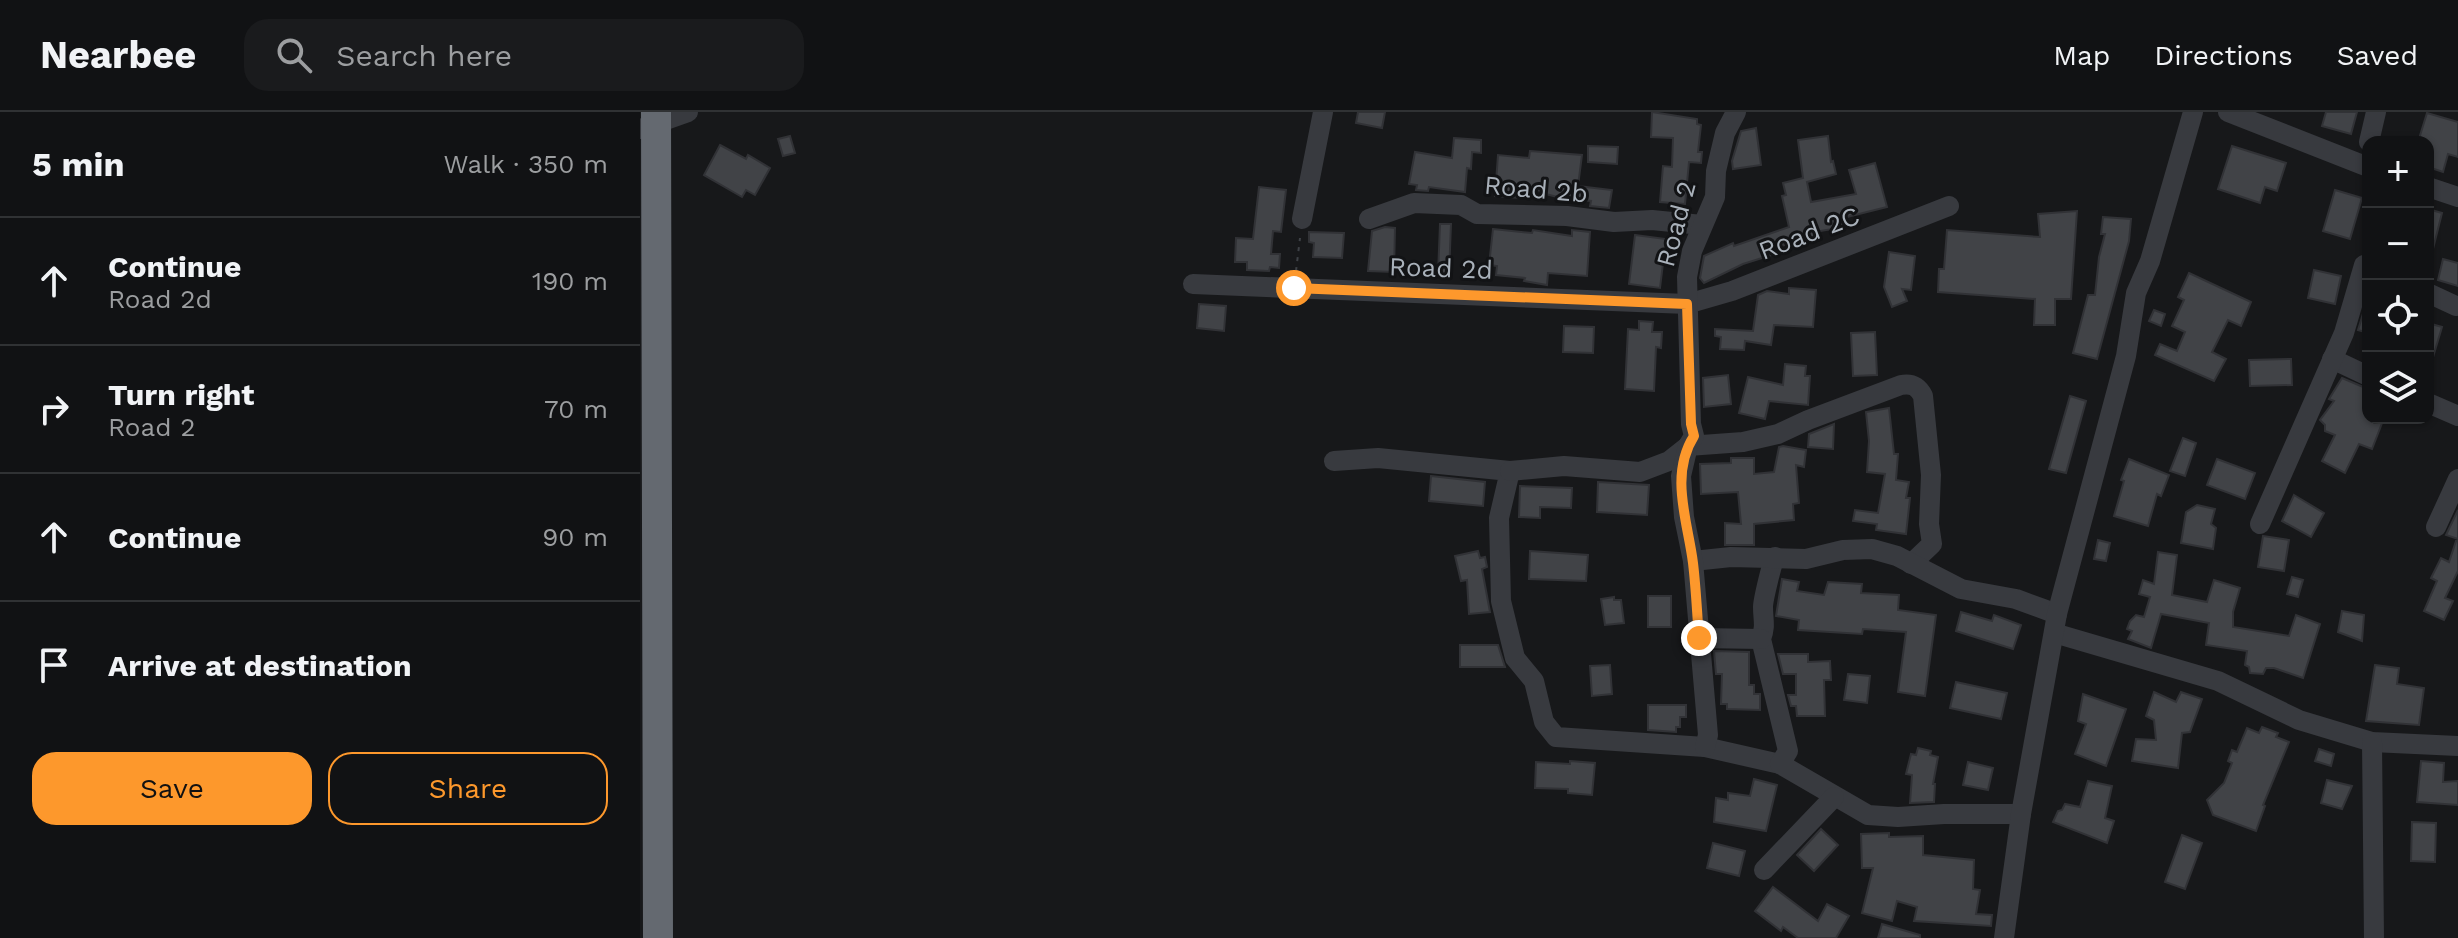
<!DOCTYPE html>
<meta charset="utf-8">
<style>
:root{--surface:#111214;--page:#1a1b1d;--text:#f1f3f6;--muted:#9c9ea0;--line:#303234;--accent:#fd982c}
body{margin:0;font-family:"Work Sans",sans-serif;background:var(--page);color:var(--text)}
.controls{position:absolute;right:24px;top:24px;display:grid;overflow:hidden;border-radius:16px;box-shadow:0 2px 6px #0004}
.controls button{width:72px;height:72px;display:grid;place-items:center;padding:0;border:0;border-bottom:2px solid var(--line);background:var(--surface);color:var(--text);font:40px sans-serif}
.stop{position:absolute;width:24px;height:24px;margin:-18px;border:6px solid #fd982c;border-radius:50%;background:#fff}
.stop.end{background:#fd982c;border-color:#fff;box-shadow:0 2px 8px #0008}
.list{margin:0;padding:0;list-style:none}
h2{display:flex;justify-content:space-between;align-items:center;height:104px;margin:0;padding:0 32px;font-size:34px}
h2 small{font-size:26px;font-weight:400;color:var(--muted)}
.list li{display:grid;grid-template-columns:52px 1fr auto;gap:24px;align-items:center;box-sizing:border-box;height:128px;padding:0 32px;border-top:2px solid var(--line)}
.list b{display:block;font-size:30px;white-space:nowrap}
.list p{margin:0;font-size:26px;white-space:nowrap;color:var(--muted)}
.list em{font-size:26px;font-style:normal;color:var(--muted)}
.actions{display:flex;gap:16px;padding:24px 32px}
.actions a{flex:1;padding:18px 0;border:2px solid var(--accent);border-radius:24px;text-align:center;font-size:28px;color:var(--accent)}
.actions .main{background:var(--accent);color:#111}
.icon{flex:none;width:44px;height:44px;fill:none;stroke:currentColor;stroke-width:2;stroke-linecap:round;stroke-linejoin:round}
.map{position:relative;flex:none;width:1818px;height:826px;overflow:hidden}
header{display:flex;align-items:center;gap:48px;box-sizing:border-box;height:112px;padding:0 40px;background:var(--surface);border-bottom:2px solid var(--line)}
header strong{font-size:38px}
nav{display:flex;gap:44px;margin-inline-start:auto;font-size:28px}
.search{width:560px;height:72px;background:var(--page);display:flex;align-items:center;gap:20px;box-sizing:border-box;padding:0 28px;border-radius:24px;color:var(--muted);font-size:30px}
main{display:flex}
aside{flex:1;background:var(--surface)}
.map>svg:first-child{display:block}
</style>
<header>
<strong>Nearbee</strong>
<div class="search"><svg class="icon" aria-label="search" viewBox="0 0 24 24"><circle cx="10" cy="10" r="6"/><path d="M15 15l6 6"/></svg>Search here</div>
<nav><a>Map</a><a>Directions</a><a>Saved</a></nav>
</header>
<main>
<aside>
<h2>5 min<small>Walk · 350 m</small></h2>
<ul class="list">
<li><svg class="icon" aria-label="ahead" viewBox="0 0 24 24"><path d="M12 20V5M6 11l6-6 6 6"/></svg><div><b>Continue</b><p>Road 2d</p></div><em>190 m</em></li>
<li><svg class="icon" aria-label="right" viewBox="0 0 24 24"><path d="M7 20v-9h11M14 6l5 5-5 5"/></svg><div><b>Turn right</b><p>Road 2</p></div><em>70 m</em></li>
<li><svg class="icon" aria-label="ahead" viewBox="0 0 24 24"><path d="M12 20V5M6 11l6-6 6 6"/></svg><div><b>Continue</b></div><em>90 m</em></li>
<li><svg class="icon" aria-label="arrive" viewBox="0 0 24 24"><path d="M6 21V4h12l-3 4 3 4H6"/></svg><div><b>Arrive at destination</b></div></li>
</ul>
<div class="actions"><a class="main">Save</a><a>Share</a></div>
</aside>
<div class="map">
<svg width="1818" height="826" viewBox="0 0 1818 826">
<rect width="100%" height="100%" fill="#17181a"/>
<g fill="#414347" stroke="#313236" stroke-width="2">
<polygon points="718,0 745,0 742,16 716,11"/>
<polygon points="1012,0 1057,7 1057,12 1061,13 1058,40 1062,40 1061,51 1049,50 1045,92 1020,90 1023,54 1032,55 1033,26 1011,25"/>
<polygon points="1686,0 1717,0 1711,22 1682,14"/>
<polygon points="1787,1 1818,10 1818,45 1808,42 1803,60 1788,55 1788,30 1778,30"/>
<polygon points="1116,16 1121,53 1093,57 1092,49 1101,19"/>
<polygon points="150,24 155,41 143,44 138,27"/>
<polygon points="1188,24 1191,50 1193,49 1196,62 1167,70 1171,90 1216,82 1209,58 1235,51 1247,95 1203,106 1205,115 1174,120 1176,126 1136,135 1138,141 1103,152 1064,171 1060,166 1064,144 1093,131 1094,134 1149,115 1142,84 1146,83 1143,71 1163,66 1158,28"/>
<polygon points="814,26 841,28 841,41 832,40 831,57 827,56 825,80 789,75 788,79 776,78 777,73 769,72 775,40 812,46"/>
<polygon points="80,33 106,47 108,43 130,56 115,83 106,78 102,85 64,63"/>
<polygon points="948,34 978,35 977,52 948,50"/>
<polygon points="1592,34 1646,51 1637,79 1625,75 1620,91 1578,77"/>
<polygon points="890,39 942,43 938,74 972,78 969,96 950,94 951,89 921,86 902,81 903,79 881,76 880,86 855,84 858,43 889,46"/>
<polygon points="619,75 646,78 641,120 633,119 631,142 640,142 639,156 630,155 629,159 607,158 607,150 595,150 596,126 613,127"/>
<polygon points="1695,78 1722,86 1710,127 1683,119"/>
<polygon points="1788,97 1802,101 1792,141 1788,141"/>
<polygon points="1437,99 1431,187 1415,187 1415,213 1394,213 1395,187 1298,180 1299,157 1304,157 1307,118 1400,125 1398,102"/>
<polygon points="1463,105 1491,107 1489,129 1457,247 1433,241 1448,183 1455,183 1459,145 1465,122 1461,122"/>
<polygon points="800,112 811,112 809,163 798,162"/>
<polygon points="745,115 755,116 754,160 728,159 732,119"/>
<polygon points="853,117 892,121 893,118 932,124 932,118 950,120 947,164 908,161 907,173 884,169 885,166 856,163 857,154 849,153"/>
<polygon points="669,120 704,121 702,146 673,145 674,131 669,130"/>
<polygon points="995,123 1026,127 1020,176 989,172"/>
<polygon points="1249,140 1275,144 1271,178 1262,177 1267,189 1252,195 1244,175"/>
<polygon points="1803,147 1818,151 1818,174 1798,168"/>
<polygon points="1674,158 1701,164 1695,192 1668,186"/>
<polygon points="1549,161 1611,190 1601,214 1588,208 1572,240 1586,247 1574,269 1515,243 1520,232 1537,239 1545,220 1532,214 1544,188 1538,185"/>
<polygon points="1149,176 1176,178 1173,215 1134,213 1131,233 1105,229 1104,238 1080,237 1081,225 1075,224 1075,217 1113,219 1118,183 1127,179 1149,182"/>
<polygon points="1728,185 1728,221 1718,218"/>
<polygon points="559,192 586,194 584,219 557,216"/>
<polygon points="1514,198 1525,202 1521,214 1509,209"/>
<polygon points="999,209 1013,210 1012,220 1022,220 1021,236 1016,235 1014,279 985,277 988,217 999,218"/>
<polygon points="1788,211 1802,215 1791,252 1788,251"/>
<polygon points="924,214 954,215 953,241 923,240"/>
<polygon points="1235,220 1237,263 1213,264 1211,221"/>
<polygon points="1651,247 1652,273 1610,274 1609,248"/>
<polygon points="1145,252 1166,254 1165,264 1170,264 1168,293 1129,289 1125,307 1099,301 1108,265 1143,273"/>
<polygon points="1088,263 1091,292 1064,295 1063,266"/>
<polygon points="1702,266 1728,277 1728,306 1744,306 1732,337 1719,332 1705,361 1682,349 1695,323 1685,319 1685,313 1680,308 1694,289 1689,287"/>
<polygon points="1430,284 1446,289 1426,361 1409,357"/>
<polygon points="1249,296 1254,342 1258,342 1256,368 1269,370 1266,386 1270,386 1266,422 1236,418 1237,412 1213,409 1215,398 1238,401 1245,362 1227,360 1229,329 1226,300"/>
<polygon points="1194,312 1193,337 1168,335 1169,322"/>
<polygon points="1543,326 1556,331 1545,364 1530,359"/>
<polygon points="1143,334 1166,338 1164,355 1156,353 1159,391 1153,392 1154,408 1114,412 1114,433 1085,433 1085,411 1101,412 1098,380 1061,382 1060,352 1091,351 1091,346 1114,346 1114,362 1134,360 1139,335"/>
<polygon points="1489,347 1529,363 1521,384 1517,382 1508,414 1474,404 1484,369 1481,368"/>
<polygon points="1577,347 1615,361 1605,387 1567,373"/>
<polygon points="791,364 845,370 843,394 789,389"/>
<polygon points="958,370 1009,373 1007,403 957,400"/>
<polygon points="880,374 932,376 931,396 900,395 900,406 879,405"/>
<polygon points="1654,383 1684,401 1671,425 1642,409"/>
<polygon points="1557,393 1575,397 1571,412 1576,416 1573,437 1541,431 1546,400"/>
<polygon points="1818,398 1818,427 1806,423"/>
<polygon points="1623,424 1649,428 1644,459 1618,455"/>
<polygon points="1458,428 1470,431 1466,449 1454,447"/>
<polygon points="1816,429 1818,429 1818,459 1805,486 1813,489 1804,508 1784,499 1797,469 1791,466 1801,446 1809,450"/>
<polygon points="838,439 840,446 845,445 847,455 842,457 850,500 829,502 827,468 821,469 815,444"/>
<polygon points="890,439 948,443 946,469 889,467"/>
<polygon points="1518,440 1537,443 1532,483 1567,490 1574,468 1600,476 1593,500 1593,515 1649,524 1656,503 1680,512 1663,566 1634,556 1626,556 1623,562 1610,561 1609,555 1605,553 1607,539 1566,533 1569,511 1521,502 1511,536 1488,527 1492,519 1487,517 1490,509 1496,503 1504,505 1510,485 1499,482 1503,468 1514,472"/>
<polygon points="1652,465 1663,468 1658,485 1647,482"/>
<polygon points="1142,467 1159,470 1157,479 1184,483 1188,470 1222,472 1221,481 1259,483 1258,498 1296,503 1285,584 1258,580 1266,520 1223,517 1222,522 1158,518 1159,508 1136,504"/>
<rect x="1008" y="484" width="23" height="31"/>
<polygon points="974,485 974,488 981,488 984,511 965,513 961,487"/>
<polygon points="1702,499 1724,503 1722,529 1698,520"/>
<polygon points="1321,500 1352,509 1354,503 1381,513 1373,537 1316,519"/>
<polygon points="820,533 858,533 865,555 820,555"/>
<polygon points="1074,539 1109,540 1109,573 1114,573 1114,582 1120,582 1120,598 1087,597 1087,592 1081,592 1082,562 1076,562"/>
<polygon points="1138,542 1168,542 1168,550 1190,549 1191,568 1184,568 1185,604 1157,604 1156,594 1151,594 1148,583 1156,583 1156,562 1143,562"/>
<polygon points="970,553 972,582 952,584 950,554"/>
<polygon points="1735,553 1759,556 1757,572 1784,576 1779,613 1726,609"/>
<polygon points="1208,562 1230,564 1227,591 1204,588"/>
<polygon points="1316,570 1367,581 1361,607 1310,596"/>
<polygon points="1514,580 1536,590 1541,580 1562,587 1550,620 1542,621 1538,656 1492,649 1496,627 1516,628 1514,608 1506,604"/>
<polygon points="1443,582 1486,597 1466,654 1435,642 1446,612 1438,609"/>
<polygon points="1008,593 1046,593 1046,605 1040,605 1040,615 1036,615 1036,620 1008,618"/>
<polygon points="1622,615 1638,621 1636,625 1649,630 1623,693 1625,694 1616,719 1573,703 1567,688 1584,671 1592,651 1588,649 1592,638 1597,640 1607,616 1619,621"/>
<polygon points="1278,636 1291,639 1290,643 1298,645 1293,672 1295,672 1294,690 1270,691 1272,663 1266,662 1271,642 1276,643"/>
<polygon points="1679,637 1694,642 1691,654 1675,649"/>
<polygon points="930,649 955,651 952,683 928,681 928,677 895,676 896,650 930,652"/>
<polygon points="1781,649 1804,651 1803,670 1818,669 1818,693 1777,690"/>
<polygon points="1328,650 1353,656 1348,678 1323,673"/>
<polygon points="1114,667 1137,673 1126,719 1074,710 1076,686 1088,688 1088,681 1110,684"/>
<polygon points="1687,668 1712,674 1702,697 1681,691"/>
<polygon points="1448,669 1472,674 1465,706 1474,709 1467,731 1413,710 1418,699 1422,698 1425,692 1440,695"/>
<polygon points="1772,710 1796,711 1795,750 1771,749"/>
<polygon points="1181,717 1198,733 1174,759 1157,743"/>
<polygon points="1249,721 1249,725 1283,724 1283,743 1334,748 1333,777 1340,778 1336,802 1352,803 1351,814 1274,809 1277,795 1257,789 1252,809 1222,801 1233,756 1222,756 1221,722"/>
<polygon points="1542,723 1562,731 1545,777 1525,770"/>
<polygon points="1073,731 1105,739 1099,764 1067,756"/>
<polygon points="1133,775 1178,809 1187,792 1209,804 1196,826 1158,826 1143,815 1141,819 1115,799"/>
<polygon points="1242,812 1280,823 1280,826 1238,826"/>
</g>
<g fill="none" stroke-linecap="round" stroke-linejoin="round">
<polyline stroke="#3e4146" stroke-width="2" stroke-dasharray="4 6" stroke-linecap="butt" points="656,159 660,126"/>
<g stroke="#383a3f" stroke-width="20">
<polyline points="1588,0 1728,55"/>
<polyline points="0,17 48,0"/>
<polyline points="1729,30 1736,0"/>
<polyline points="1788,75 1818,85"/>
<polyline points="662,107 683,0"/>
<polyline points="729,107 774,91 821,93 837,102 927,104 974,110 1012,108 1062,113"/>
<polyline points="553,172 1047,192 1092,179 1309,94"/>
<polyline points="1788,181 1816,194"/>
<polyline points="1692,247 1728,264"/>
<polyline points="1788,291 1818,304"/>
<polyline points="694,349 738,346 870,359 859,406 861,489 875,546 894,569 904,610 916,625 1065,635 1140,652"/>
<path d="M870,359l54,-5 76,6 29,-11 19,-15 55,-4 35,-8 30,-14 93,-35c11,-2 17,1 22,11l8,79 -2,49 3,20 -21,20"/>
<polyline points="1620,412 1704,221 1724,153"/>
<polyline points="1796,415 1818,367"/>
<path d="M1135,445c-3,6 -12,43 -12,50 0,13 3,19 -2,32l27,112 -8,13 88,51 30,2 46,-3h77"/>
<polyline points="1053,449 1091,445 1166,447 1203,438 1232,437 1257,444 1321,477 1376,487 1417,502"/>
<polyline points="1414,521 1578,569 1659,608 1732,630 1818,634"/>
<polyline points="1059,526 1121,527"/>
<polyline points="1732,630 1734,826"/>
<polyline points="1065,635 1068,623 1053,449 1044,405 1041,364 1048,334 1054,324 1051,312 1047,165 1052,139 1075,85 1076,59 1085,21 1096,0"/>
<polyline points="1124,758 1194,685"/>
<polyline points="1364,826 1381,702 1417,502 1486,244 1496,181 1510,149 1553,0"/>
</g>
<polyline stroke="#646970" stroke-width="30" points="16,0 18,826"/>
</g>
<g fill="none" stroke-linecap="round" stroke-linejoin="round">
<path stroke="#fd982c" stroke-width="10" d="M654,176l393,16 4,120 3,12c-25,39 -6,86 -1,127 3,25 4,50 6,75"/>
</g>
<g text-anchor="middle" stroke-width="6" stroke-linejoin="round" paint-order="stroke">
<g font-size="26" fill="#a9b1ba" stroke="#121315">
<text transform="translate(896 77) rotate(5)" y="9">Road 2b</text>
<text transform="translate(1036 112) rotate(-75)" y="9">Road 2</text>
<text transform="translate(1169 121) rotate(-21)" y="9">Road 2C</text>
<text transform="translate(801 156) rotate(2)" y="9">Road 2d</text>
</g>
</g>
</svg>
<div class="controls">
<button>+</button>
<button>−</button>
<button><svg class="icon" aria-label="locate" viewBox="0 0 24 24"><circle cx="12" cy="12" r="6"/><path d="M12 2v4M12 18v4M2 12h4M18 12h4"/></svg></button>
<button><svg class="icon" aria-label="layers" viewBox="0 0 24 24"><path d="M12 4l9 5-9 5-9-5zM3 14l9 5 9-5"/></svg></button>
</div>
<div class="stop" style="left:654px;top:176px"></div>
<div class="stop end" style="left:1059px;top:526px"></div>
</div>
</main>
